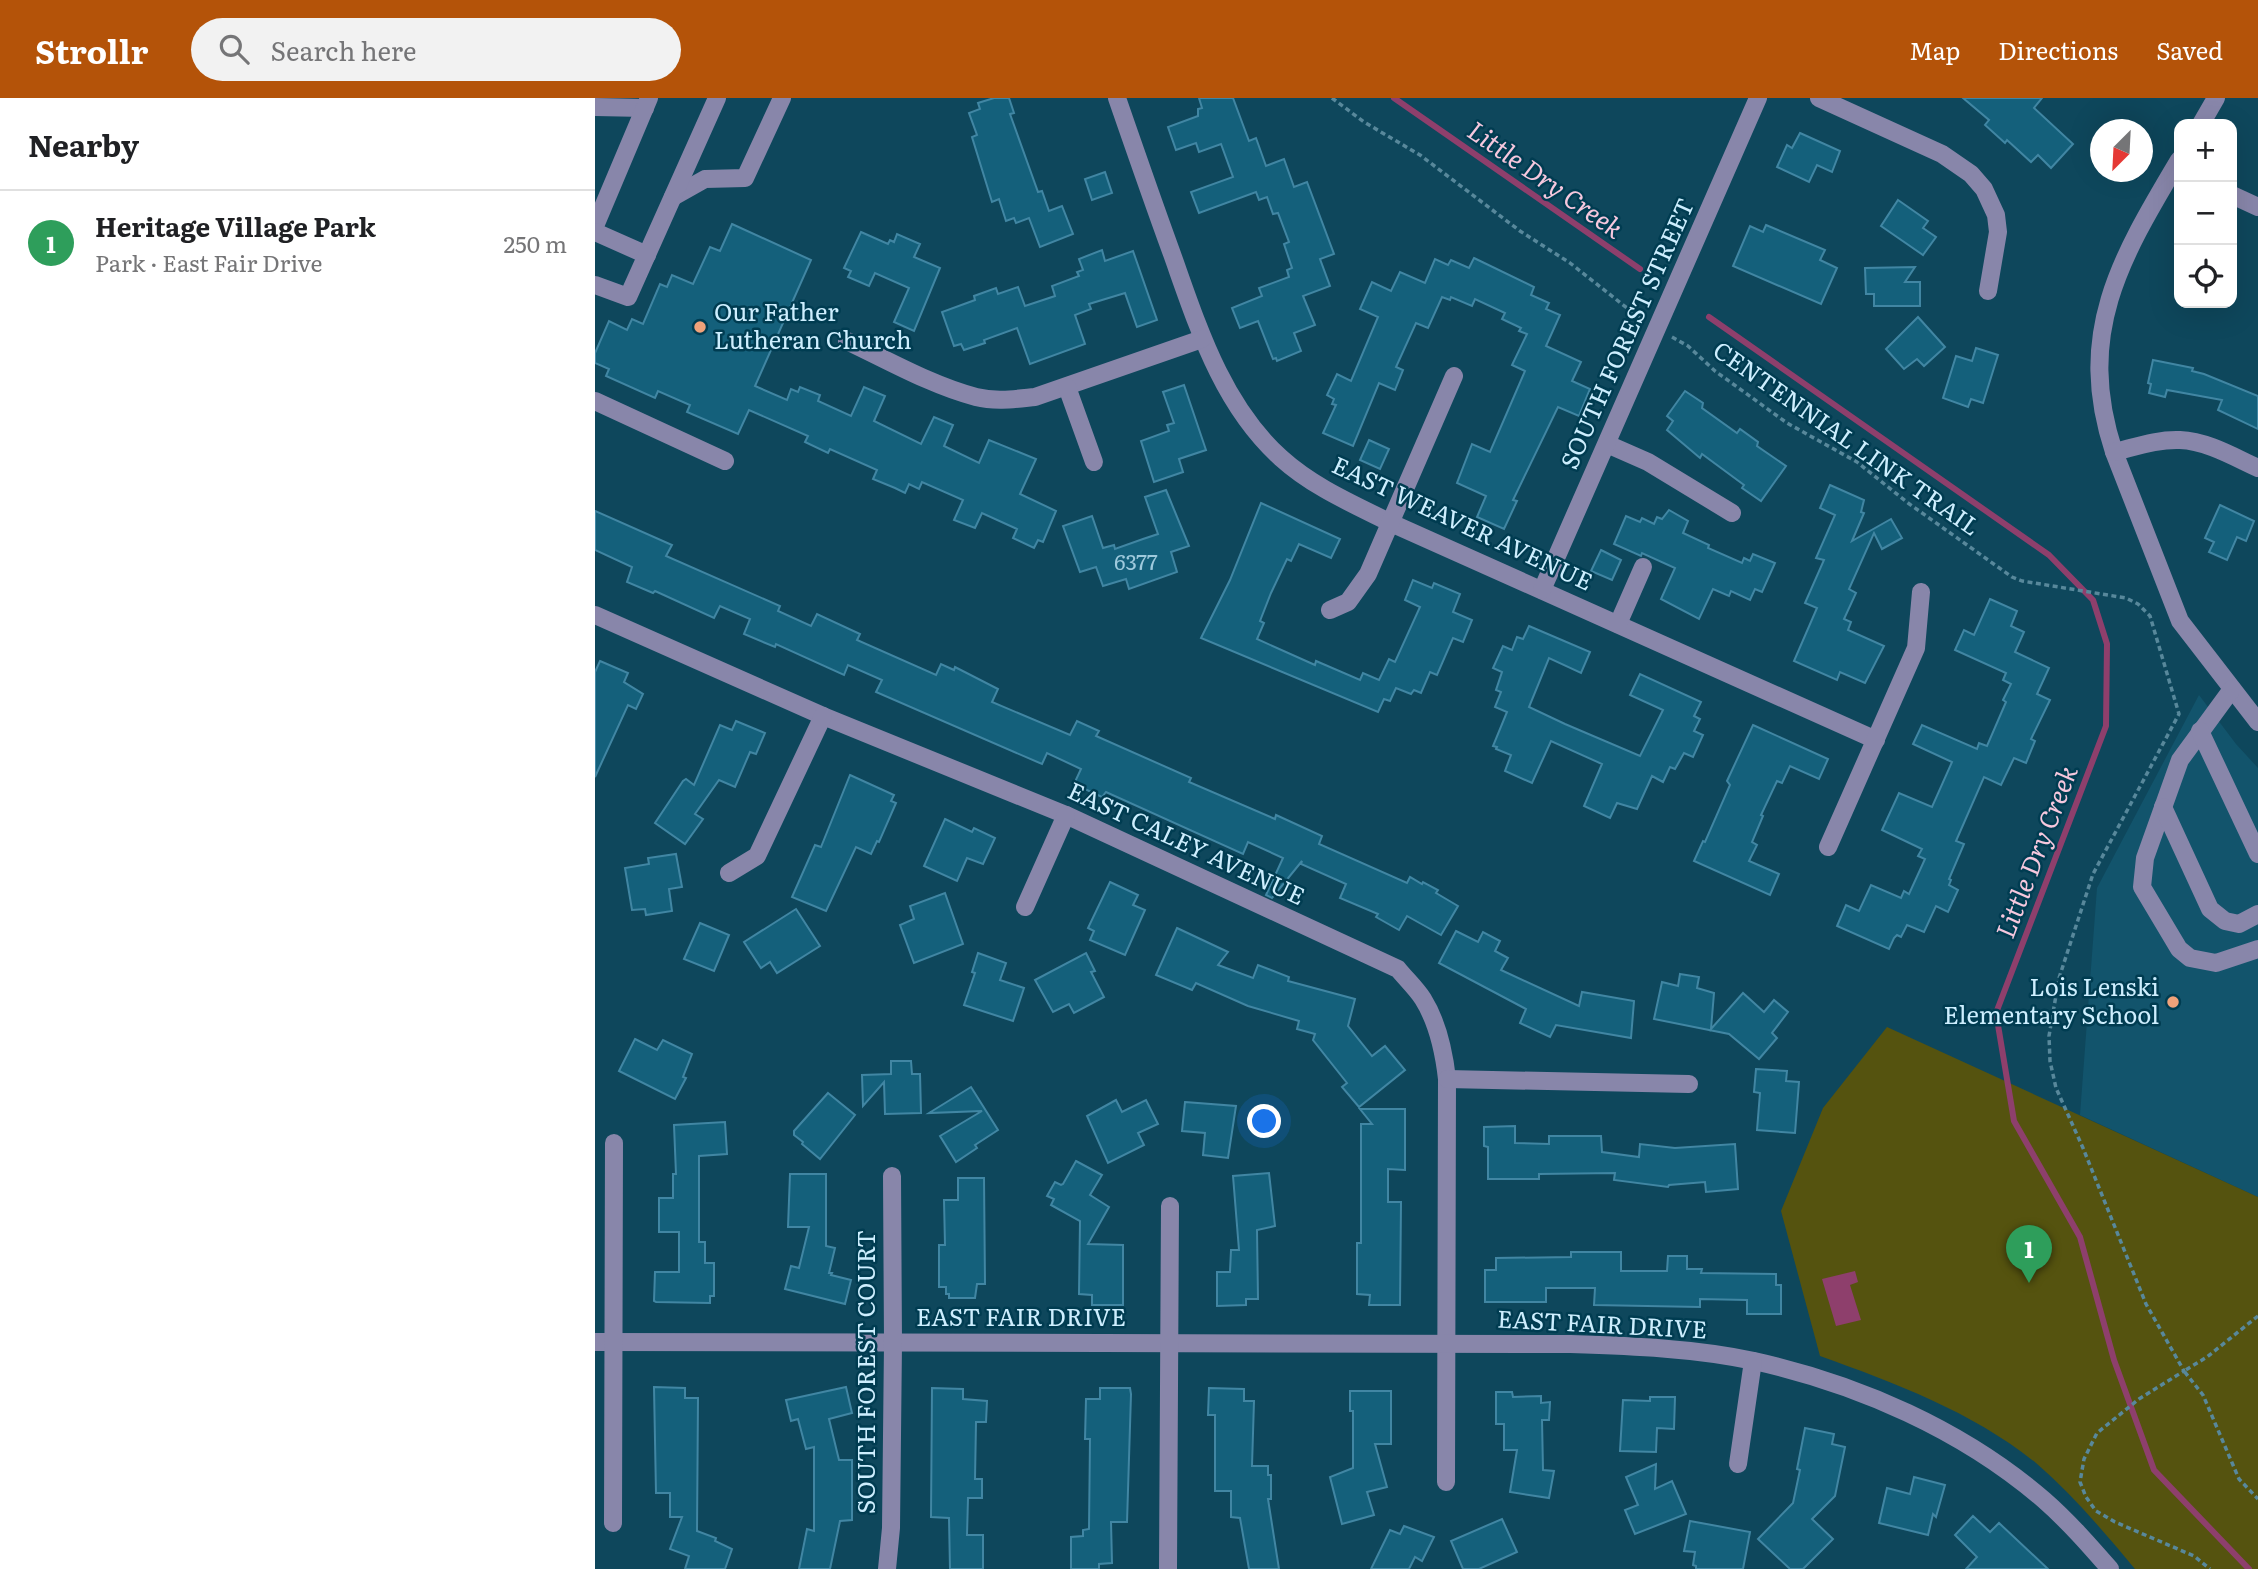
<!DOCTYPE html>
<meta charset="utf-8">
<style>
:root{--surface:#fff;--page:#f2f2f2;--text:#202124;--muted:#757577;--line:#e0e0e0;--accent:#b45309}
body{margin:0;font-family:Literata,serif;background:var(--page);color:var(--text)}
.controls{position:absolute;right:21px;top:21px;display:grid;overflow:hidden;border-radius:14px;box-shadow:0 7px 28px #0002}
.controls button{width:63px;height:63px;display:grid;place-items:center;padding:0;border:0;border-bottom:2px solid var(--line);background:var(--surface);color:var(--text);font:35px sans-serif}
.compass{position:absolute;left:1495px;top:21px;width:63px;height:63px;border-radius:50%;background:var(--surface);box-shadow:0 7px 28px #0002;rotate:204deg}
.you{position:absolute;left:670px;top:1024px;width:24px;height:24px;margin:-18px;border:5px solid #fff;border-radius:50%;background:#1a73e8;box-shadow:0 0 0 10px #1a73e833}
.badge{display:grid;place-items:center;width:46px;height:46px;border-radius:50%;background:var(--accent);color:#fff;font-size:23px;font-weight:700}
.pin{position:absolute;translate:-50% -58px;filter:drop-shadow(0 2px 4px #0008)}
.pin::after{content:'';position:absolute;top:37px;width:24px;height:21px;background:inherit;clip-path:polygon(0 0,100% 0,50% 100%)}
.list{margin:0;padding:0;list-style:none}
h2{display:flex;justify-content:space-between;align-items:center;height:91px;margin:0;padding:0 28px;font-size:30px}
h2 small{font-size:23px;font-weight:400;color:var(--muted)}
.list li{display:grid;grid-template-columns:46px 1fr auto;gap:21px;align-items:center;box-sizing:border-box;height:105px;padding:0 28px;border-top:2px solid var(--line)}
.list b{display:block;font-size:26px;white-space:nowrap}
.list p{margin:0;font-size:23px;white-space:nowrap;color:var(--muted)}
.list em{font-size:23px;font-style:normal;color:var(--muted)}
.icon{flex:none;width:38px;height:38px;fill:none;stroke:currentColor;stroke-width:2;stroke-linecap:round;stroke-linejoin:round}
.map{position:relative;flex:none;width:1663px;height:1471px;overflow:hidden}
header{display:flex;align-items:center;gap:42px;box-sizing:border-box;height:98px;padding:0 35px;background:var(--accent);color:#fff}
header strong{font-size:33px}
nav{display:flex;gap:38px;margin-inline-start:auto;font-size:24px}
.search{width:490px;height:63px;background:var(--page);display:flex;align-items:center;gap:18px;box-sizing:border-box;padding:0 24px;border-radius:38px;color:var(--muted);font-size:26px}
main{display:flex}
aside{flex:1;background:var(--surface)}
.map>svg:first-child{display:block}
</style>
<header>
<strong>Strollr</strong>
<div class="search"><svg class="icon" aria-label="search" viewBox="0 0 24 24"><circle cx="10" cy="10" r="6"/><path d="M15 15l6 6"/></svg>Search here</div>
<nav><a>Map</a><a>Directions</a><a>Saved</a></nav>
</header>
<main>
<aside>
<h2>Nearby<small></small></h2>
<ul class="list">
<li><span class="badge" style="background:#2e9e5b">1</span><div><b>Heritage Village Park</b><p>Park · East Fair Drive</p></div><em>250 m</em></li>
</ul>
</aside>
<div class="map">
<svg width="1663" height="1471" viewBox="0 0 1663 1471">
<rect width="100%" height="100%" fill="#0e475c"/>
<polygon fill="#12546c" points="1604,597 1641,646 1663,670 1663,1099 1485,1017 1502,790"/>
<path fill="#55530f" d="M1292,929l371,170v372h-123c-31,-37 -62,-74 -99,-106 -63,-51 -141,-80 -216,-107l-39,-145 42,-103z"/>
<polygon fill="#8e3f6c" points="1260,1173 1263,1184 1255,1187 1266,1222 1241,1228 1227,1181"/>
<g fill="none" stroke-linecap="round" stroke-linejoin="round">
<g stroke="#8e3f6c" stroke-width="6">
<polyline points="799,0 1045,171"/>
<polyline points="1114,219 1454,457 1498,502 1512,546 1511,628 1401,915 1419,1023 1485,1139 1519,1262 1559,1372 1654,1471"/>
</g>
</g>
<g fill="#14607b" stroke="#4186a3" stroke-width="2">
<polygon points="399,0 414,0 419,15 415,16 443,94 447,93 454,113 467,108 478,136 445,149 434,120 421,125 419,120 411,123 404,101 397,104 377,39 382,37 374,15 385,11 383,5"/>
<polygon points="604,0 638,0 654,43 661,40 671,68 689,61 699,89 712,84 739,156 725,161 735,188 708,198 720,227 699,235 706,253 682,263 681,260 678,261 663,223 645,230 637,210 667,198 664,190 694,179 692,172 697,170 689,146 694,144 683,115 678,116 672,99 664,102 661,94 604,115 596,94 638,79 626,46 604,54 601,45 581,52 573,29 603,18 603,11 607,10"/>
<polygon points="1368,0 1447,0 1439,10 1478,46 1456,70 1443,57 1436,64 1412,42 1410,45 1390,27 1394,22"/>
<polygon points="1205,35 1245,53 1237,74 1222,67 1214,84 1182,69 1192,47 1197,50"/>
<polygon points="510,74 517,95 497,102 490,81"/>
<polygon points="1303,102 1333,123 1328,130 1341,139 1328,157 1286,128"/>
<polygon points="137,126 216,162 160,288 192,302 196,291 203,294 205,289 225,297 223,303 256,318 269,289 290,298 279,323 326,346 339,319 358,327 349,348 384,365 394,342 441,361 425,396 461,413 448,444 443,442 439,450 418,440 422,431 387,415 380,430 359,422 368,402 327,384 324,391 314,386 310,395 300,390 278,381 282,372 235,351 233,355 210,344 213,338 154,312 143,336 92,314 95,307 63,293 60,300 11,278 14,271 0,265 0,255 14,223 32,232 37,221 48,226 65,186 72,189 77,177 98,186 115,149 125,153"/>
<polygon points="1171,127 1230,152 1225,162 1242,170 1226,206 1138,168 1155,128 1168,134"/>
<polygon points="266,134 293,146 295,142 299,144 302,136 325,146 319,159 345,170 319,233 299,224 314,190 280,175 274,188 253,179 256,173 249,170"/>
<polygon points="507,152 510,163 538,153 562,222 542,229 530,195 494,206 496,211 480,217 490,246 435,266 422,230 389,242 390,245 369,252 366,246 359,248 347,214 380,202 379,198 401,190 403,196 423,189 430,208 460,198 457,188 484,178 482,174 488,172 484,161"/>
<polygon points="879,160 939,189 936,197 954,205 951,211 965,217 951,248 986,264 977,283 995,291 984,318 963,309 918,402 922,403 909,431 882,419 891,398 862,385 877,346 895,354 930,273 917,267 932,236 924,233 926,230 907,221 910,215 880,201 877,208 856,199 855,202 847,199 833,230 821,225 801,269 808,272 800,292 784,285 758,348 728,335 741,307 737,306 739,301 732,297 742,276 756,283 783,219 765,211 777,184 796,193 805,174 830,185 840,161 853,167 856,162 874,170"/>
<polygon points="1320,169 1310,184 1325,184 1325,208 1279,208 1279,196 1271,196 1270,170"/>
<polygon points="1323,219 1350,249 1329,268 1322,261 1309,271 1291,251"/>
<polygon points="1381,250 1403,257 1388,305 1376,301 1373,309 1348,300 1361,258 1377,263"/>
<polygon points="1558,262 1598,270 1597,273 1609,276 1663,298 1663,331 1623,312 1627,302 1572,292 1570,299 1554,295 1556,286 1553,285"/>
<polygon points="589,287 611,352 584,361 588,374 559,384 546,343 574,333 572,327 579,325 568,294"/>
<polygon points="1090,293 1108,305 1107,310 1142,335 1145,331 1163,344 1162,348 1191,368 1166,403 1147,390 1149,387 1107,356 1105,360 1072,332 1078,323 1072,318"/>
<polygon points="774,342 794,351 785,371 765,362"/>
<polygon points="1235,387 1269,402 1266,414 1269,415 1257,443 1296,421 1307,440 1287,451 1279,435 1254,491 1261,495 1249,521 1256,524 1253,532 1289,548 1270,585 1245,574 1242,582 1199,563 1222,510 1210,505 1229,462 1221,460 1240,417 1225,410"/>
<polygon points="571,392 594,448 576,454 582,474 534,491 531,481 508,488 501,469 485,474 468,428 497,418 508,450 519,447 520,451 548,441 563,436 550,399"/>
<polygon points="666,405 745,441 736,460 704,446 696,463 692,461 676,495 665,523 669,525 662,541 720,567 721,563 765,582 768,575 784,582 794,561 800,564 825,509 810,502 818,482 837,490 839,485 865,496 858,514 877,522 868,544 858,540 842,577 835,574 826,595 819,592 816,596 801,590 795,603 789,601 783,614 606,540 635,482"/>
<polygon points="1625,407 1659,423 1651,443 1642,439 1632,462 1614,454 1619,444 1610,440"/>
<polygon points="1074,412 1093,423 1088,435 1114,447 1113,450 1147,465 1149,460 1155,463 1158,456 1180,465 1167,494 1160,491 1155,502 1136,493 1134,498 1118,491 1104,521 1066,501 1080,470 1047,455 1046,458 1019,446 1031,418 1045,424 1047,420 1059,426 1062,419 1067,421"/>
<polygon points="0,413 77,447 71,458 185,508 183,513 216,528 222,516 265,536 262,542 341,577 346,566 359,572 360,569 403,591 397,604 475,637 482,623 504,633 501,638 596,680 594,684 680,721 681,717 727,738 724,746 812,785 815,779 827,786 828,784 843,792 841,795 863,808 846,837 812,818 804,832 781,819 783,816 745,800 751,786 706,766 707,763 677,800 671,797 688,760 653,744 648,756 511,694 507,699 479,686 486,671 452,655 447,666 281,594 287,582 253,567 249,577 181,546 180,549 149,536 155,521 125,508 119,520 60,493 58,495 32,484 37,469 0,452"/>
<polygon points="1006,452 1026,462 1017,482 996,473"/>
<polygon points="1395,501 1422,513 1416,528 1429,534 1420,554 1454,570 1442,596 1455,602 1436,641 1440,643 1431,665 1419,660 1406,687 1389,679 1361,743 1369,746 1354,781 1356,782 1354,787 1363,792 1353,814 1341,808 1329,834 1312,827 1306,839 1302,837 1299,840 1294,851 1242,828 1251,807 1264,813 1276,787 1306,800 1309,793 1314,796 1330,761 1323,758 1327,751 1287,732 1304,695 1337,709 1357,664 1318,646 1327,627 1382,651 1384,645 1392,648 1411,604 1408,602 1416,586 1408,582 1411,575 1360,552 1369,532 1379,537"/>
<polygon points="934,528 995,554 986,575 954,560 934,609 970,626 1045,658 1068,612 1035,597 1045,576 1106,604 1099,618 1105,621 1099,633 1108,637 1098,659 1089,655 1080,671 1075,669 1068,684 1057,678 1042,711 1022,705 1015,720 989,708 1007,666 956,643 937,685 910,673 916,657 901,651 902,649 898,648 912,614 900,609 906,594 901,592 907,574 898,570 908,548 917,552 922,539 928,541"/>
<polygon points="5,563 33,575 29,584 48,596 41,611 33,607 0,679 0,574"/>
<polygon points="141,623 170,635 161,656 155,654 140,689 124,682 100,716 108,721 90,746 60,725 88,683 91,681 99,687 125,627 137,632"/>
<polygon points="1158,627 1233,661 1224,681 1195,668 1187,685 1182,683 1166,717 1168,718 1157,744 1162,747 1154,763 1184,776 1175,797 1099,763 1108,743 1110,744 1135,687 1132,683"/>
<polygon points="255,677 299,697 296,703 301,705 284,744 282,743 276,756 261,749 231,813 197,799 220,747 226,749"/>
<polygon points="350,721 377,734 379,730 400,740 388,766 372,760 362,783 329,768"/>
<polygon points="81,756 87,789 74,791 77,813 51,817 50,811 37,812 30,770 54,766 53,760"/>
<polygon points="515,784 543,797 538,807 550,812 530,857 495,842 499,833 493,830"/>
<polygon points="350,795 368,846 319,865 305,827 319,821 315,808"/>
<polygon points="201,811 225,848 182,875 175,864 166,870 149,844"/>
<polygon points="105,825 134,837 119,873 89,861"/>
<polygon points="582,830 633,854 623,867 658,880 663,867 694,879 693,883 760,901 753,928 777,958 790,948 810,972 764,1009 747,989 752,985 718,942 720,936 702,931 704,923 653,908 601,885 597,892 561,877"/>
<polygon points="861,833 883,844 888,834 905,843 900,853 913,860 906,872 984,908 987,894 1039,903 1036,940 961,927 955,939 925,925 931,911 844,865"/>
<polygon points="383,855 411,865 405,882 429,890 418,923 369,907 380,875 377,874"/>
<polygon points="491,855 500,873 496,874 509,899 479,915 474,906 458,914 440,882"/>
<polygon points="1085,876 1104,879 1102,890 1119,895 1116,931 1148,895 1169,914 1179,902 1193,914 1177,935 1182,940 1164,961 1134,936 1059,921 1067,884 1083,888"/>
<polygon points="40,941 62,952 68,942 97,956 88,979 91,980 80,1001 24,973"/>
<polygon points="296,963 316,963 317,976 325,976 326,1015 290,1016 289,984 268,1008 267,977 296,976"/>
<polygon points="1161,971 1192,973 1191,983 1204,984 1200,1035 1162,1032 1165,995 1159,994"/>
<polygon points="376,989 403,1032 380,1047 382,1050 361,1064 345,1038 387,1013 334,1015"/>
<polygon points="233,995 260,1017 225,1061 207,1046 208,1044 199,1037 199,1033"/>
<polygon points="521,1002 527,1014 551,1002 563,1026 543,1035 549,1047 513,1065 492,1018"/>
<polygon points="590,1004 641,1008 633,1060 608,1057 610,1035 587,1033"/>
<polygon points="765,1011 810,1011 810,1072 793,1071 793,1104 806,1104 805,1207 774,1207 775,1197 762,1196 762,1145 766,1145 766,1026 777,1026"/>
<polygon points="130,1024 132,1056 104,1058 104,1144 110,1144 110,1165 119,1165 119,1198 115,1198 115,1205 61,1204 59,1203 60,1174 84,1174 84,1134 64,1134 64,1100 78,1100 78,1076 81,1076 79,1027"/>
<polygon points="920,1028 920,1045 954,1046 954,1038 1006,1038 1007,1054 1044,1059 1045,1046 1080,1050 1140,1046 1143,1091 1111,1094 1110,1084 1074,1087 1073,1089 1019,1082 1020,1075 944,1076 944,1081 893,1081 893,1049 889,1048 889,1029"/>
<polygon points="481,1063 507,1077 495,1097 514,1109 493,1146 528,1147 528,1207 497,1207 497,1197 484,1196 485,1123 456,1107 459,1101 452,1098 460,1084 466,1087 468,1086"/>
<polygon points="674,1075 680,1128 662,1132 663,1201 651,1201 651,1207 622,1208 622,1174 635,1174 636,1152 644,1152 638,1078"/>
<polygon points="195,1076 231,1076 231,1148 240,1150 234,1175 237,1175 236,1177 256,1182 250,1206 190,1191 196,1168 204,1170 214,1129 193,1129"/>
<polygon points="363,1080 389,1080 390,1186 382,1186 380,1200 354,1200 354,1196 351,1196 351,1189 344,1189 344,1147 350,1147 349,1102 363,1102"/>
<polygon points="976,1154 1026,1154 1026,1173 1072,1173 1073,1158 1092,1158 1092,1171 1107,1171 1106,1175 1181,1176 1181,1187 1186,1187 1186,1216 1152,1216 1152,1202 1105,1201 1105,1209 999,1207 1000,1190 951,1190 951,1204 890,1204 890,1172 901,1172 901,1160 976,1159"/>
<polygon points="59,1289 90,1290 90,1300 103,1300 102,1433 121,1440 120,1443 137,1451 130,1471 90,1471 94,1458 75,1451 87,1419 75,1419 75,1395 61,1395"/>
<polygon points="251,1289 257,1315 234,1321 244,1362 257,1362 257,1422 245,1423 235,1471 204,1471 212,1431 219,1433 219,1349 211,1351 203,1321 196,1323 191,1302"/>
<polygon points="337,1290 368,1291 368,1301 392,1303 391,1324 381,1324 380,1381 387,1381 387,1400 373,1400 372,1437 388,1437 388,1471 355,1471 354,1420 336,1419"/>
<polygon points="505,1290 535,1290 536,1296 532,1424 516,1424 517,1465 504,1466 504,1471 476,1471 476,1439 488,1438 488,1432 494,1431 495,1341 490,1341 491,1301 505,1301"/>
<polygon points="614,1290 649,1291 649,1303 659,1303 657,1368 673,1368 673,1377 676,1377 676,1401 673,1401 684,1471 654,1471 645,1420 636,1419 636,1393 620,1393 620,1317 613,1317"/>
<polygon points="755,1293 796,1293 796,1346 780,1346 792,1389 772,1394 779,1417 747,1426 735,1379 758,1370 758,1313 755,1313"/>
<polygon points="901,1294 917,1294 918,1299 946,1298 946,1305 955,1304 954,1322 947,1322 948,1372 959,1373 954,1400 915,1394 922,1352 909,1352 909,1326 901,1326"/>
<polygon points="1055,1299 1080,1299 1079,1331 1062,1330 1061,1354 1025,1353 1028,1302 1055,1303"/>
<polygon points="1210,1330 1239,1336 1237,1346 1250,1349 1240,1398 1217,1421 1238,1441 1208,1471 1195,1471 1163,1441 1198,1405 1205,1372 1202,1371"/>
<polygon points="1061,1366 1060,1391 1077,1383 1091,1416 1040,1436 1030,1412 1043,1407 1031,1379"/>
<polygon points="1319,1379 1350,1387 1341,1419 1338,1416 1333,1437 1284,1425 1292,1390 1315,1396"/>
<polygon points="1378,1418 1395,1434 1404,1425 1453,1471 1371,1471 1382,1459 1360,1437"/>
<polygon points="907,1421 922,1454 884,1471 868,1471 856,1443"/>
<polygon points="1095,1423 1155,1434 1148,1471 1101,1471 1101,1468 1098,1467 1100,1454 1089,1453"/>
<polygon points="809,1428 839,1439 827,1463 820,1459 814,1471 776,1471 795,1432 805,1436"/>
</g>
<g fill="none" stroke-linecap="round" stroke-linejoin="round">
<g stroke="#58889b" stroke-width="3.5" stroke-dasharray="5 3.5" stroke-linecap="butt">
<polyline points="737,0 769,24 825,57 925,133 975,165 1046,221"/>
<polyline points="1077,239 1093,248 1120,273 1192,325 1262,364 1313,405 1417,479 1427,483 1531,500 1543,506 1555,518 1584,616 1498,776 1464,880 1454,938 1455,963 1461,990 1488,1050 1551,1206 1589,1273 1544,1301 1502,1335 1489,1361 1485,1384 1491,1399 1501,1413 1520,1424 1599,1458 1615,1471"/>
<polyline points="1663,1218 1612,1259 1589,1273 1608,1297 1644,1381 1663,1401"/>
</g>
<g stroke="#8886aa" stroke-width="18">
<path d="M522,0c18,52 36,104 55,156 26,73 50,151 109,204 32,29 72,46 110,65l485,217"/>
<polyline points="1224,0 1347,56 1376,76 1389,91 1401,117 1403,134 1393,193"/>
<polyline points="0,9 50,10"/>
<polyline points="1606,26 1621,0"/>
<path d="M1584,62c-59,99 -104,174 -65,292l66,169 78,101"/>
<polyline points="1637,97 1663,109"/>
<polyline points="78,99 110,81 150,80 187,0"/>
<polyline points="0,128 54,0"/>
<polyline points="0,134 52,157"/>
<polyline points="0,187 33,199 122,0"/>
<path d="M252,243c40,19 86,45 129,56 20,5 39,2 59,0l167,-58"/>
<polyline points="472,289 499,364"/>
<polyline points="0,303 130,363"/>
<polyline points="1012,346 1053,364 1137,415"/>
<path d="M1519,354c21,-5 44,-13 66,-12 27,1 54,17 78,28"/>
<polyline points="947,492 1163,0"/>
<polyline points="735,512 753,504 773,476 859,278"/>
<path d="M0,517l228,101 243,99 332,154c8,10 18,19 25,30 15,24 21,53 24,80l-1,403"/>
<polyline points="1023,526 1048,469"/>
<polyline points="1637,591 1585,662 1550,760 1547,789 1584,851 1595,860 1621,865 1663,851"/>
<polyline points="1605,633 1663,756"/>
<polyline points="1568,709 1615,811 1630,823 1644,826 1663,816"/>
<polyline points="1233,749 1321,550 1326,494"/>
<polyline points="134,775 162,758 228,618"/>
<polyline points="430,809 471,717"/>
<polyline points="852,981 1094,986"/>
<path d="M0,1244l974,2c61,2 125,4 185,17 104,23 209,69 290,139 24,21 45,45 66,69"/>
<polyline points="1143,1366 1158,1263"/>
<polyline points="18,1425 19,1045"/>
<polyline points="292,1471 296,1430 298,1245 297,1078"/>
<polyline points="573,1471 575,1108"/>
</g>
</g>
<g fill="#f0a27a" stroke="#003c51" stroke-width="2.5">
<circle cx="105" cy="229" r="7"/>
<circle cx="1578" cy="904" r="7"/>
</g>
<g text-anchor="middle" stroke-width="5" stroke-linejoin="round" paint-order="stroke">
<g font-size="21" fill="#9fcadd">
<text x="541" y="472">6377</text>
</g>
<g font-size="24" fill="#cdeefe" stroke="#003c51" text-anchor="start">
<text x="119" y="223">Our Father<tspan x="119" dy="28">Lutheran Church</tspan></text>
<text x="1564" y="898" text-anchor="end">Lois Lenski<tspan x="1564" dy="28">Elementary School</tspan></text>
</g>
<g font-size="24" fill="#cdeefe" stroke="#003c51">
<text transform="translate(1033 236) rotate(-66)" y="8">SOUTH FOREST STREET</text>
<text transform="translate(1251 341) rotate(35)" y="8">CENTENNIAL LINK TRAIL</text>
<text transform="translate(867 426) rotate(25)" y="8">EAST WEAVER AVENUE</text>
<text transform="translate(591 746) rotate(25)" y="8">EAST CALEY AVENUE</text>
<text x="426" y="1228">EAST FAIR DRIVE</text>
<text transform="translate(1007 1227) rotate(3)" y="8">EAST FAIR DRIVE</text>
<text transform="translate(272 1274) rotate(-90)" y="8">SOUTH FOREST COURT</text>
</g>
<g font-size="26" font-style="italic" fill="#f6c8de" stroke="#003c51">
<text transform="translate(950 82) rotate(35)" y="9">Little Dry Creek</text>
<text transform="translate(1442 754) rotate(-69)" y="9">Little Dry Creek</text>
</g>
</g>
</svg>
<div class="controls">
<button>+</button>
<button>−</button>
<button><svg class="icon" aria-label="locate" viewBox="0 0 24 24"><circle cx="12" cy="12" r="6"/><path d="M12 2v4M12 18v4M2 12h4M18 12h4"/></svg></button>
</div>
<svg class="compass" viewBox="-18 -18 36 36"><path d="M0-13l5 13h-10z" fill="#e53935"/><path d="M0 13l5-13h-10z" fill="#757577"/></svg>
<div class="you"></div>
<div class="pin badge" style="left:1434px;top:1185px;background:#2e9e5b">1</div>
</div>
</main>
